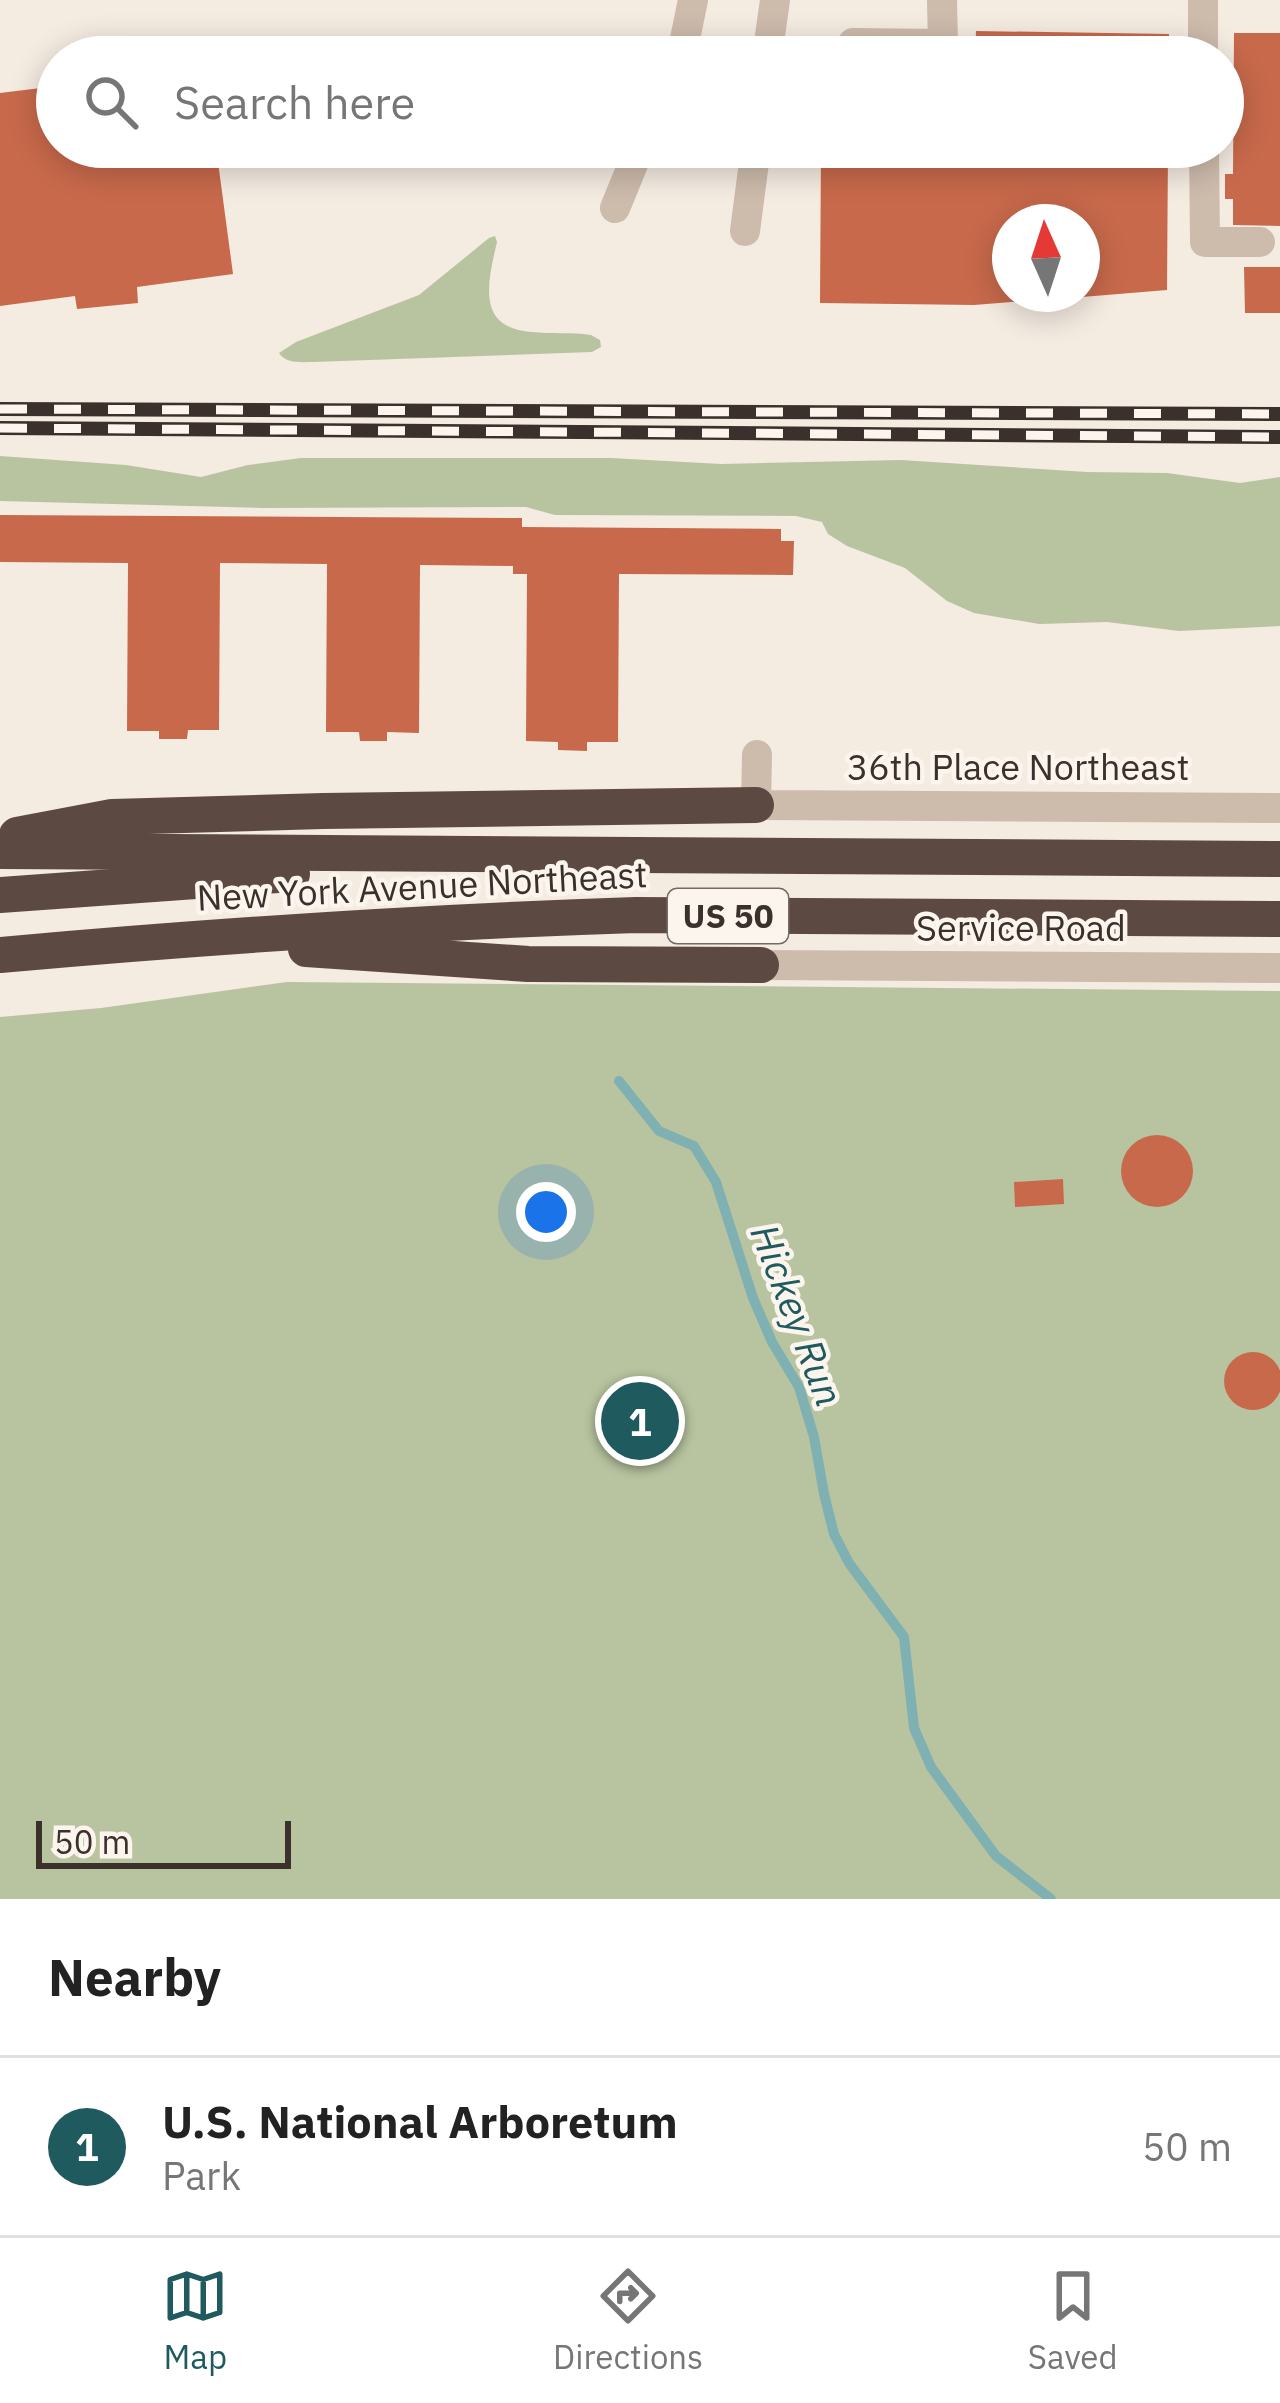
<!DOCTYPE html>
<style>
:root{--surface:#fff;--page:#f6f6f6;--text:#222;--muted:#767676;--line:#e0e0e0;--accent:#1f5a5e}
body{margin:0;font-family:"IBM Plex Sans",sans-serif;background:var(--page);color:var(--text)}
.compass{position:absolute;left:992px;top:204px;width:108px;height:108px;border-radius:50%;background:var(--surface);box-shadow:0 6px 30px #0003;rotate:357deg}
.scale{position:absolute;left:36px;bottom:30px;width:255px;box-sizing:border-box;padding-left:12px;border:6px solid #3b302b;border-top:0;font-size:33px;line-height:42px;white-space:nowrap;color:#3b302b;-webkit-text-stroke:9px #fbf5ee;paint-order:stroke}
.you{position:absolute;left:546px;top:1212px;width:42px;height:42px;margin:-30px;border:9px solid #fff;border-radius:50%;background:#1a73e8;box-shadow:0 0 0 18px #1a73e833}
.badge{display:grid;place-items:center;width:78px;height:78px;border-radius:50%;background:var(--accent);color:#fff;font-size:39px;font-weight:700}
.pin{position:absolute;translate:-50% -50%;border:6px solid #fff;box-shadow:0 3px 12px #0006}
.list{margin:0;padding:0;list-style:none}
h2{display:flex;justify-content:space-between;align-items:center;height:156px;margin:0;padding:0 48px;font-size:51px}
h2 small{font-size:39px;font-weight:400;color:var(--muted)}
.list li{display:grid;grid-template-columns:78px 1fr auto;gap:36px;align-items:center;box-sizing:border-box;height:180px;padding:0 48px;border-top:3px solid var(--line)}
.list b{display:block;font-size:45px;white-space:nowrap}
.list p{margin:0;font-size:39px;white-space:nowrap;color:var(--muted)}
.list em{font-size:39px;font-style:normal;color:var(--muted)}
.icon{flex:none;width:66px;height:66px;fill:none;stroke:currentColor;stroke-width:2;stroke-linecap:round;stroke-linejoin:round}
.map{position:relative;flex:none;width:1280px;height:1899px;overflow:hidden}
.search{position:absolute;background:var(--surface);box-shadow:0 6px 30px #0003;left:36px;right:36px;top:36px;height:132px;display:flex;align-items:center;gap:30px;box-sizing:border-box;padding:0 42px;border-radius:66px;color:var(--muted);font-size:45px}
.sheet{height:336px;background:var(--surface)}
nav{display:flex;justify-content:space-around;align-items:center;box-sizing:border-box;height:168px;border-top:3px solid var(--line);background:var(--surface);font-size:33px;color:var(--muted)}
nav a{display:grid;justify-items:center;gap:6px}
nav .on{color:var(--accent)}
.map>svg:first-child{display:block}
</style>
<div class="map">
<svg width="1280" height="1899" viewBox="0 0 1280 1899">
<rect width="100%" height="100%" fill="#f4ebe1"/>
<g fill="#b8c4a0">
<path d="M495,236l2,6c-9,39 -22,86 35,90 20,2 39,0 59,3l9,5 1,7 -9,5 -279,10c-12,0 -27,2 -34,-9l17,-11 123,-47 70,-57z"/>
<polygon points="0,456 126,465 201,477 248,465 301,458 611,458 721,464 901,460 1087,472 1167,473 1240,483 1280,477 1280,626 1179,631 1107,622 1039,624 974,613 947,601 905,568 847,546 828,534 822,522 796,516 555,515 526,507 262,508 0,501"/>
<polygon points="287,982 1280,991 1280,1899 0,1899 0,1017 101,1008"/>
</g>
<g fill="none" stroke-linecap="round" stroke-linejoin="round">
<polyline stroke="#7fb0b2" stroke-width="10" points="619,1081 659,1131 694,1146 716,1182 753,1298 772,1342 799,1387 814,1437 824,1494 834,1534 849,1563 904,1637 914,1728 931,1767 996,1856 1051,1899"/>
</g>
<g fill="#c8694b">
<polygon points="976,31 1169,34 1169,57 975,57"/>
<polygon points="1234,33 1280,33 1280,226 1233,225 1233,199 1225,199 1225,174 1233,174"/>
<polygon points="57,86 57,147 216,147 233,274 137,287 138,303 77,309 75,296 0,306 0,93"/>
<polygon points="821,147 1168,147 1167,290 1082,297 1082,222 1010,222 1010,294 1072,294 1072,297 974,305 820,303"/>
<polygon points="1244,267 1280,267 1280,313 1245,313"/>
<polygon points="0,515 522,518 522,527 781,529 781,541 794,541 793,575 619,574 618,742 587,742 587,751 558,750 558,742 526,741 527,574 513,574 513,566 420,565 419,733 387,732 387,741 360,741 359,732 326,732 327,564 220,563 219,730 188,730 187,739 159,739 159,731 127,731 128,563 0,562"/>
<circle cx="1157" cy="1171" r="36"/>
<polygon points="1063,1179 1064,1204 1015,1207 1014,1182"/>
<circle cx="1253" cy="1381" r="29"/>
</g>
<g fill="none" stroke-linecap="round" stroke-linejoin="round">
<g stroke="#cdbbac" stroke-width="30">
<polyline points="1203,0 1203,57"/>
<polyline points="853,43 943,44 942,0"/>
<polyline points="677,57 685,39 693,0"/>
<polyline points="767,57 775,0"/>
<polyline points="1204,147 1205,242 1260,242"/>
<polyline points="615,208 640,147"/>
<polyline points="745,231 756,147"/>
<polyline points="757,755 756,805 1280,808"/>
<polyline points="761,965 1280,968"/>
</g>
<g stroke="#5c4a42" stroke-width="36">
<polyline points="17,835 112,817 323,811 756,805"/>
<polyline points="0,851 1280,859"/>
<polyline points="0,895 292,874"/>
<polyline points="306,949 528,964 761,965"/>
<path d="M0,955c212,-19 423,-33 636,-40l644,4"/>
</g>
<defs>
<g id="rail">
<polyline points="0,409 1280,414"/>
<polyline points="0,428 1280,437"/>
</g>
</defs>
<use href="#rail" stroke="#3b302b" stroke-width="14"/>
<use href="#rail" stroke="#fbf5ee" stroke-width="9" stroke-dasharray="27" stroke-linecap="butt"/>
</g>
<g text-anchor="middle" stroke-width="9" stroke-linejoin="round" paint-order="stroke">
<rect fill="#fbf5ee" stroke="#756b66" stroke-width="3" x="668" y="889" width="120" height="54" rx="9"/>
<g font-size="33" font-weight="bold" fill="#3b302b">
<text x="728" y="928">US 50</text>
</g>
<g font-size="36" fill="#3b302b" stroke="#fbf5ee">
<text x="1018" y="780">36th Place Northeast</text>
<text transform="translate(422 886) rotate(-3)" y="13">New York Avenue Northeast</text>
<text x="1021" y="941">Service Road</text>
</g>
<g font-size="39" font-style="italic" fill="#1f5a5e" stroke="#fbf5ee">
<text transform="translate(797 1315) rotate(69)" y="14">Hickey Run</text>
</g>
</g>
</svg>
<svg class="compass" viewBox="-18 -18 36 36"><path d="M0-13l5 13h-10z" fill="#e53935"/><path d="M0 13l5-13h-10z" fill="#767676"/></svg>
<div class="scale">50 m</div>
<div class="you"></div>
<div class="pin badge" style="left:640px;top:1421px">1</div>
<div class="search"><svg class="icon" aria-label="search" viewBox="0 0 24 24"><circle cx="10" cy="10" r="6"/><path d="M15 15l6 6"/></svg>Search here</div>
</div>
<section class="sheet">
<h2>Nearby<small></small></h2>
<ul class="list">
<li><span class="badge">1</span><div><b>U.S. National Arboretum</b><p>Park</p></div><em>50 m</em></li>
</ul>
</section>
<nav>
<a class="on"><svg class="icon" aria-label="map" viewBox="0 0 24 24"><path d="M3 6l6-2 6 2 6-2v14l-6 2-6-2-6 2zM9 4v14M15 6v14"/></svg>Map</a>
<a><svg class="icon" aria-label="directions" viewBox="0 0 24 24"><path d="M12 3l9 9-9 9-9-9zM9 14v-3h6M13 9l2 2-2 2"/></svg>Directions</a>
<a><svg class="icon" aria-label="saved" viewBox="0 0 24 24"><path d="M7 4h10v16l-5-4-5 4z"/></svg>Saved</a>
</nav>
